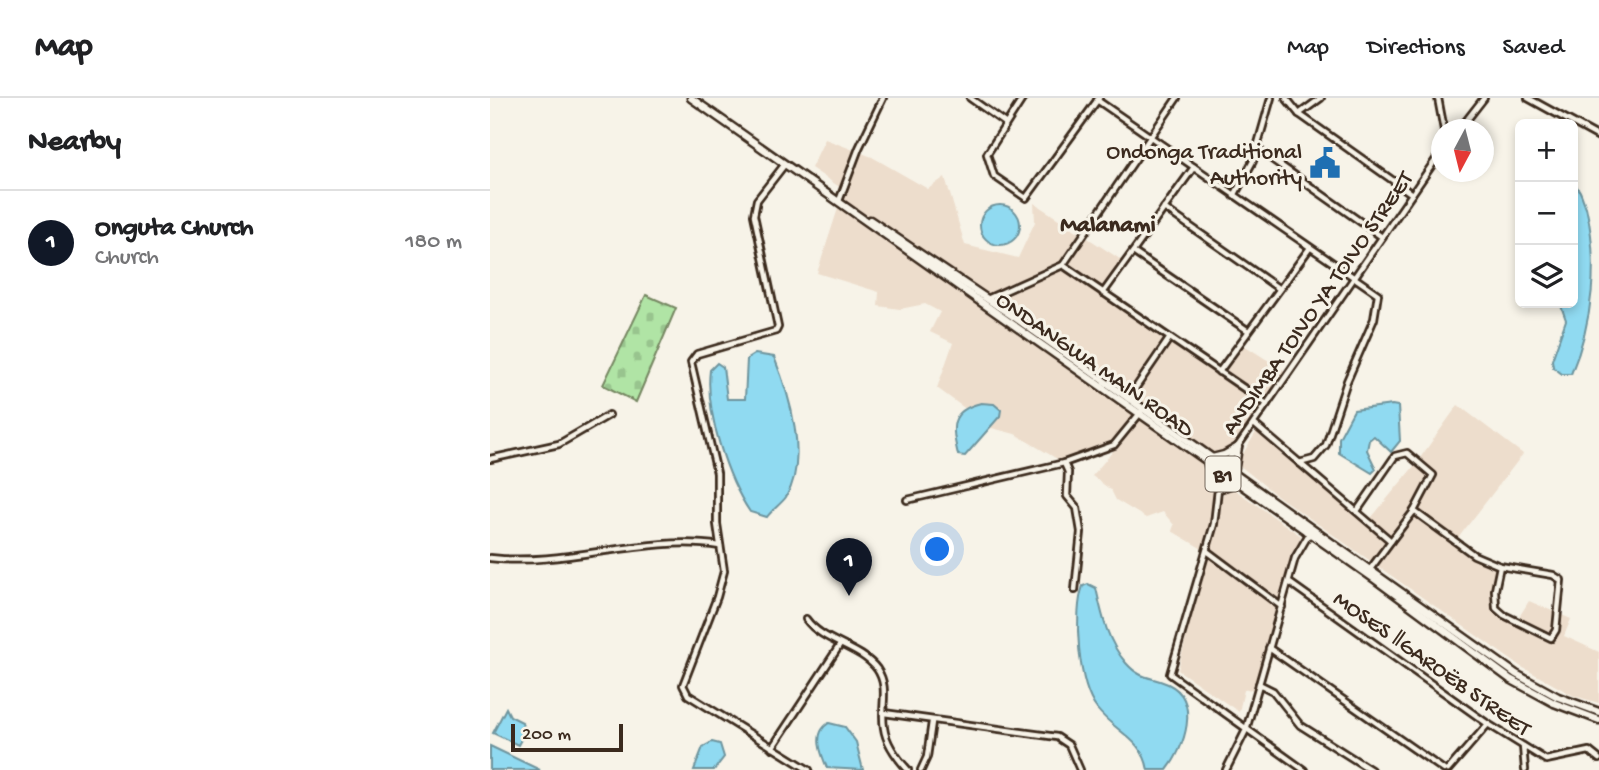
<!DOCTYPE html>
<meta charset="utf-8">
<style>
:root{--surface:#fff;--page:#f2f2f2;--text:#202124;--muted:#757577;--line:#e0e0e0;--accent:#111827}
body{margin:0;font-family:"Gochi Hand",sans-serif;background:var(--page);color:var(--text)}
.controls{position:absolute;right:21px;top:21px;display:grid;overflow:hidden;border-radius:10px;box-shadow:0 4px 10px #0003}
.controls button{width:63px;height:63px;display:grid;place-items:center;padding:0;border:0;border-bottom:2px solid var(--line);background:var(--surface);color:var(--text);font:35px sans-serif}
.compass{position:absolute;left:941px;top:21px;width:63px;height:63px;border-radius:50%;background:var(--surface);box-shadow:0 4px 10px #0003;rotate:187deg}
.scale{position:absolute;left:21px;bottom:18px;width:112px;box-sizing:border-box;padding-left:7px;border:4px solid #3b2a1e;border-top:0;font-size:19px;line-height:24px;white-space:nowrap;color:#3b2a1e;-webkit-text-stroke:5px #f7f3e8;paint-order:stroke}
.you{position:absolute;left:448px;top:452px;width:24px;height:24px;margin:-18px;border:5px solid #fff;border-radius:50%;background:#1a73e8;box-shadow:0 0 0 10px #1a73e833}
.badge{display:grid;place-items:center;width:46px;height:46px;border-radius:50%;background:var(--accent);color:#fff;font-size:23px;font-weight:700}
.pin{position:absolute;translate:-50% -58px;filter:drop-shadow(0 2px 4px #0008)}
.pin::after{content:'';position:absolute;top:37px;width:24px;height:21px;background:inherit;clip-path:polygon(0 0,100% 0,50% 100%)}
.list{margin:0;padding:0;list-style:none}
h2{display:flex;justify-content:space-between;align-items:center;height:91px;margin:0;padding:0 28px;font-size:30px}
h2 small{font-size:23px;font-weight:400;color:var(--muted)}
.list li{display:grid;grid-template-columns:46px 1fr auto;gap:21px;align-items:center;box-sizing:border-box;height:105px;padding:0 28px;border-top:2px solid var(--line)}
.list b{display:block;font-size:26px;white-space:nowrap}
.list p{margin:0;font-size:23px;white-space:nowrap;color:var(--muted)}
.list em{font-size:23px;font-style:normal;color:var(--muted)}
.icon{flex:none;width:38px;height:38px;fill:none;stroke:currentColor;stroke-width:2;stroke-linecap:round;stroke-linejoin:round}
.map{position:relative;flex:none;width:1109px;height:672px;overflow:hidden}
header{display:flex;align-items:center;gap:42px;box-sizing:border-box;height:98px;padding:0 35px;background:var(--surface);border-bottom:2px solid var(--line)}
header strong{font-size:33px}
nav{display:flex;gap:38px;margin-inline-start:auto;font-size:24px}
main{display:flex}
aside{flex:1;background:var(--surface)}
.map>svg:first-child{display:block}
</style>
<header>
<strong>Map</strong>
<nav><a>Map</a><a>Directions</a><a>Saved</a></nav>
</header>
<main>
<aside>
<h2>Nearby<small></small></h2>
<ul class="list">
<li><span class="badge">1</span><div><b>Onguta Church</b><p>Church</p></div><em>180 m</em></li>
</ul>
</aside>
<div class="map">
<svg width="1109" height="672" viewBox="0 0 1109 672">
<defs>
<pattern id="cemetery-stones" width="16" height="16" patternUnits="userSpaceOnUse" patternTransform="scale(1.75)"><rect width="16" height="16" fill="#b0e4a5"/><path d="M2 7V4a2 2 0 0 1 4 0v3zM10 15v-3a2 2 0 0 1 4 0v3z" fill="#98c48e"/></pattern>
</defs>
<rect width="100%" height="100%" fill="#f7f3e8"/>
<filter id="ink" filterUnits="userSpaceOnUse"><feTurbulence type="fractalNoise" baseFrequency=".0143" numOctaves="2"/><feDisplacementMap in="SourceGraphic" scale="14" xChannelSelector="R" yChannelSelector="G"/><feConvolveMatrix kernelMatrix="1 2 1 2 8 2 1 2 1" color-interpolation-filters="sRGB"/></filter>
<g filter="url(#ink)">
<g fill="#edddcc">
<polygon points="335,41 382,59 438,91 455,79 475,147 528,160 545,124 544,105 636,165 614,195 729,273 749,244 798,275 730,374 723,391 722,425 714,452 682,433 684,427 673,414 656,420 626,402 621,392 602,378 624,352 621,348 574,365 525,336 498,329 504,324 504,306 491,305 477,312 447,290 463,245 440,234 450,214 435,206 410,211 388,208 389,194 327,175 354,92 321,70"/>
<polygon points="968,307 1033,356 965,444 986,460 1008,470 1001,499 1002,511 1012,520 1024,527 1039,503 1081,521 1074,538 1109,554 1109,605 1084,598 1030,568 785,396 749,367 749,362 767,333 877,425 925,367"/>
<polygon points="741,389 811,438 764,591 754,592 749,614 688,572 728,410 734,394"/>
</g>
<polygon fill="url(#cemetery-stones)" stroke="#768762" stroke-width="2" points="156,197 186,210 146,304 113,287"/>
<g fill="#90daf1" stroke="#6e949d" stroke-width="2">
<path d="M1083,86c8,4 9,15 13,23 13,55 7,115 -15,167h-9l-9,-7 -1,-7 14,-40 -6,-17h13z"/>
<circle cx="510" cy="127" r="20"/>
<path d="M265,256l19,3c16,39 35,101 12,140 -5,7 -14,13 -19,20l-17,-5c-23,-34 -45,-101 -40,-142l7,-7 6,4 4,32h18l2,-40z"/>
<path d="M491,305l13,1 7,6 -1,6 -35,40 -7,-1c-6,-27 -10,-44 23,-52z"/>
<polygon points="902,307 908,308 910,343 901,354 884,338 879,342 877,352 886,371 882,375 849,355 849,340 864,312"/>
<path d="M598,486l8,4c6,27 11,53 30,75 15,17 24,13 42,21 34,16 16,65 -1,86h-19c-5,-31 -33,-38 -51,-61 -19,-24 -24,-96 -14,-123z"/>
<polygon points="16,610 20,618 32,624 34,636 28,647 3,635"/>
<path d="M339,625l16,4 11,15 7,28 -36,-2c-6,-14 -15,-35 2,-45z"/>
<polygon points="222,644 230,646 234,659 224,672 204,672 213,649"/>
<polygon points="0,648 50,672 0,672"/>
</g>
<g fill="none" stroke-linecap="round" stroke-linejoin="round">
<defs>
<g id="minor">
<polyline points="480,0 515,25"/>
<polyline points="533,0 497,56 504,78 536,100 609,0"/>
<polyline points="796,0 809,16 922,96"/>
<polyline points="948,0 954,32"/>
<polyline points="1038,0 1109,39"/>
<polyline points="607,2 888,196 884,221 857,283 836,347 824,361 809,365"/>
<polyline points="809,16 831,0"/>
<polyline points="969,32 994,0"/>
<polyline points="766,50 892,139"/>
<polyline points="295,66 267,102 264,117 288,229 286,233 207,256 201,264 227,375 227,426 234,473 227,499 193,587 198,597 319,672"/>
<polyline points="744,98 763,63 781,0"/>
<polyline points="349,103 369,50 393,0"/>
<polyline points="674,110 788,190"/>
<polyline points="643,154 757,232"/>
<polyline points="573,167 777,306"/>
<polyline points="613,195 704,69"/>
<polyline points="497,201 573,167 687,0"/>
<polyline points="729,274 819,151"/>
<polyline points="638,301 679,241"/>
<polyline points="764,326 901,443 878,474"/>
<polyline points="0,361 69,346 119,317"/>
<polyline points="574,365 578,374 577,398 587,410 591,434 585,492"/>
<polyline points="417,402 574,365 624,347 651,314"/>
<polyline points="867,413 905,358 917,355 943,377 924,413 984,457 1010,468"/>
<polyline points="901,443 924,413"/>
<polyline points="717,453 792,509"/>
<path d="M0,460c78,9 154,-24 230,-12"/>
<polygon points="1010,468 1063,477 1071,482 1066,532 1061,540 1014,517 1006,510 1005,492"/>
<polyline points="800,485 998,626 1056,662 1099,653 1109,661"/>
<path d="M316,521c17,24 54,27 71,50 13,19 3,38 7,59 2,16 13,30 24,42"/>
<polyline points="779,550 954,672"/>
<polyline points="769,586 783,593 810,627 881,672"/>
<polyline points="394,615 567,639 579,647 590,672"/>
<polyline points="1033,648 1035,672"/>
<polyline points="282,650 350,547"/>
<polyline points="431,672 437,659 442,624"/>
<polyline points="736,672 756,632 805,460 819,436 816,434"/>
<polyline points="814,672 680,576 724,426 730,374 951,54"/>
<polyline points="958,672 998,626"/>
</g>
<g id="major">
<polyline points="201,0 886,482 1020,581 1064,605 1109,622"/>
<polyline points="380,122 527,221 1026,576 1068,599 1109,614"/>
<polyline points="722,360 734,357 748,349"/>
<polyline points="718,367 728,391 746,385"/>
<polyline points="744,375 748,349"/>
</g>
</defs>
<use href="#minor" stroke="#3b2a1e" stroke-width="10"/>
<use href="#major" stroke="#3b2a1e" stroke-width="11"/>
<use href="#minor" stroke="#f7f3e8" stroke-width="4.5"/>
<use href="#major" stroke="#f7f3e8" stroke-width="6"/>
</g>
</g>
<defs>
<symbol id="civic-bare" viewBox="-9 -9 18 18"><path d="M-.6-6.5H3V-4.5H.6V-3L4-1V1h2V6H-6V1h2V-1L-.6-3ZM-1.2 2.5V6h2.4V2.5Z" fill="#1f6fb2" stroke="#f7f3e8" stroke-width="2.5" paint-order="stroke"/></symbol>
</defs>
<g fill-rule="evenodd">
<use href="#civic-bare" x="813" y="43" width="44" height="44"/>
</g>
<g text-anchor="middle" stroke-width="6" stroke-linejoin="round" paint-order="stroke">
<rect fill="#f7f3e8" stroke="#73665b" stroke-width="2" x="715.5" y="358.5" width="35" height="35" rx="5"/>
<g font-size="21" font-weight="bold" fill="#3b2a1e">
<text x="733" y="383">B1</text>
</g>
<g font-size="23" fill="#3b2a1e" stroke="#f7f3e8" text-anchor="end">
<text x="812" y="60">Ondonga Traditional<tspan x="812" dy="26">Authority</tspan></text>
</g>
<g font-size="23" fill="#3b2a1e" stroke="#f7f3e8">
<text transform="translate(826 204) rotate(-55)" y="8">ANDIMBA TOIVO YA TOIVO STREET</text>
<text transform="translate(606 265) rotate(35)" y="8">ONDANGWA MAIN ROAD</text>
<text transform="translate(943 564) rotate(35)" y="8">MOSES ǁGAROËB STREET</text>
</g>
<g font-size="24" font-weight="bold" fill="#3b2a1e" stroke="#f7f3e8">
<text x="618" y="133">Malanami</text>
</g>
</g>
</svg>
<div class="controls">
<button>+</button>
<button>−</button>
<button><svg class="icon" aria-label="layers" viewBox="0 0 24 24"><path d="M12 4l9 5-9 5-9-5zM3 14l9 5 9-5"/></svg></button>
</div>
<svg class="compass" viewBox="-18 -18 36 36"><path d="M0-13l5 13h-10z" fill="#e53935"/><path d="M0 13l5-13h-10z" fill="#757577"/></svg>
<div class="scale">200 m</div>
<div class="you"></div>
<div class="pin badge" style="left:359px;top:498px">1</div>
</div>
</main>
